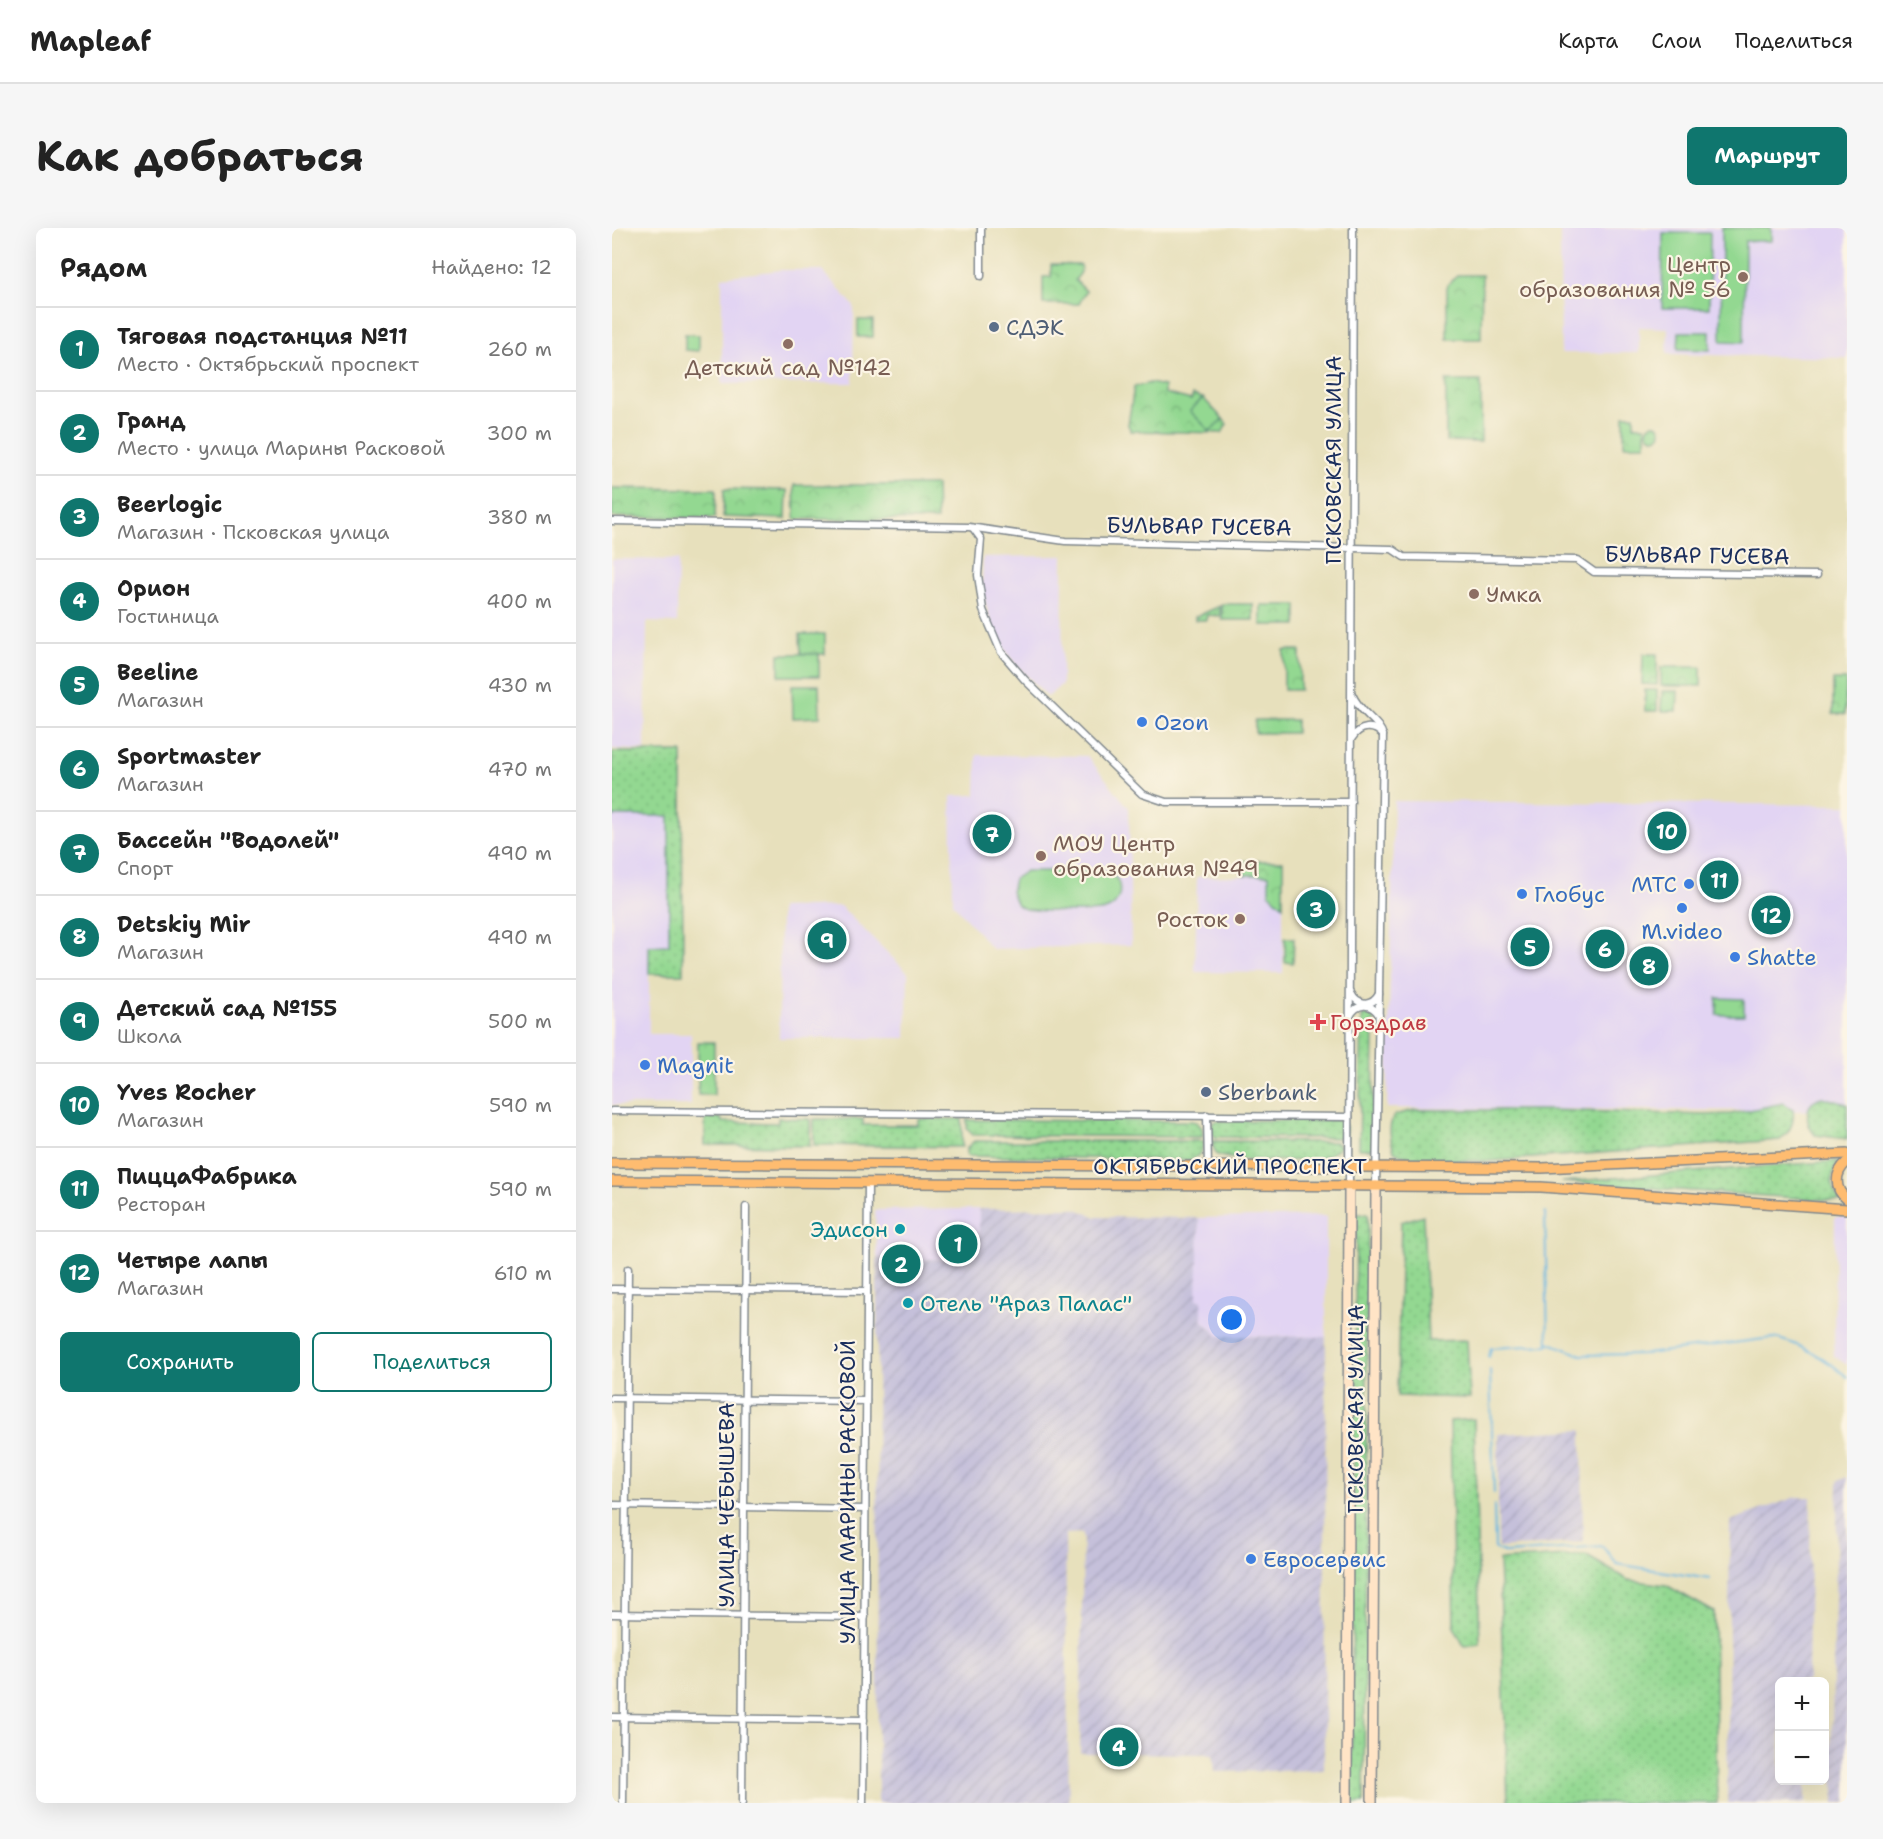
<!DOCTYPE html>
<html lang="ru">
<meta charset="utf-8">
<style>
:root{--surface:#fff;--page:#f6f6f6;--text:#222;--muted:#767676;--line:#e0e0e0;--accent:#0f766e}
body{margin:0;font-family:"Shantell Sans",sans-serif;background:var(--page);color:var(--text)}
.controls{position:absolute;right:18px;bottom:18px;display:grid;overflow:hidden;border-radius:9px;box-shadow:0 6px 24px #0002}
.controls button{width:54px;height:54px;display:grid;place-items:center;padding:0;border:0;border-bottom:2px solid var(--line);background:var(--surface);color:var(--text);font:30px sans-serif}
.you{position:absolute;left:620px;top:1092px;width:21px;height:21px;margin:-15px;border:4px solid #fff;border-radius:50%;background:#1a73e8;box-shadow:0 0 0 9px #1a73e833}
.badge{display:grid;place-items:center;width:39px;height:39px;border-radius:50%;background:var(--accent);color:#fff;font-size:20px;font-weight:700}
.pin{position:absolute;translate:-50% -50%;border:3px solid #fff;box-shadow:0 2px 6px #0006}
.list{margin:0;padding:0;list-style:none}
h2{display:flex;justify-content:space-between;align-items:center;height:78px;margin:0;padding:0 24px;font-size:26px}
h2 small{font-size:20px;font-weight:400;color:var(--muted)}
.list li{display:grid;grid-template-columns:39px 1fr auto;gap:18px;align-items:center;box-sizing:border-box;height:84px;padding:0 24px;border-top:2px solid var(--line)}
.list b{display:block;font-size:22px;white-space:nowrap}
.list p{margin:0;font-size:20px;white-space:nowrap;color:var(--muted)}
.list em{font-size:20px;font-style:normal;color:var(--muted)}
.actions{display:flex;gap:12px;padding:18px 24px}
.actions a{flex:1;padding:14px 0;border:2px solid var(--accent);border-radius:9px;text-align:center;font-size:21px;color:var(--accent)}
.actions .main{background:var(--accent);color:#fff}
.map{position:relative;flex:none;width:1235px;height:1575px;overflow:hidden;border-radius:9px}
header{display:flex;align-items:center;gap:36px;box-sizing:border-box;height:84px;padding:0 30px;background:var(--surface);border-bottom:2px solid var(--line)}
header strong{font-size:28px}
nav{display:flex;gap:33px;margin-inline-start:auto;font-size:21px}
.intro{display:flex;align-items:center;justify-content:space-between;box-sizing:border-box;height:144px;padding:0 36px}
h1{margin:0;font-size:42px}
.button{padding:15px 27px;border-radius:9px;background:var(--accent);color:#fff;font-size:21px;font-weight:700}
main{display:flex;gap:36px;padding:0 36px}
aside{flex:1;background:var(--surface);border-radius:9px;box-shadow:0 6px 24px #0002}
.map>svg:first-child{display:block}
</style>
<header>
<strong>Mapleaf</strong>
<nav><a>Карта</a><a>Слои</a><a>Поделиться</a></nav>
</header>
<div class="intro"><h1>Как добраться</h1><a class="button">Маршрут</a></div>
<main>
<aside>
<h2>Рядом<small>Найдено: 12</small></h2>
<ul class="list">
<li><span class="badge">1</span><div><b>Тяговая подстанция №11</b><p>Место · Октябрьский проспект</p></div><em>260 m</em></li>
<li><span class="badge">2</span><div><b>Гранд</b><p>Место · улица Марины Расковой</p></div><em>300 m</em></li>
<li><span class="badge">3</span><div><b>Beerlogic</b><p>Магазин · Псковская улица</p></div><em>380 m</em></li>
<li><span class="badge">4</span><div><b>Орион</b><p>Гостиница</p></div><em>400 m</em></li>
<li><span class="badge">5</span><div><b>Beeline</b><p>Магазин</p></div><em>430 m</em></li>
<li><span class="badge">6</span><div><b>Sportmaster</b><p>Магазин</p></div><em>470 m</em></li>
<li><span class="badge">7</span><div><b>Бассейн &quot;Водолей&quot;</b><p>Спорт</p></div><em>490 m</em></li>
<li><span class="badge">8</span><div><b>Detskiy Mir</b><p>Магазин</p></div><em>490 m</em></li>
<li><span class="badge">9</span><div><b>Детский сад №155</b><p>Школа</p></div><em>500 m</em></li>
<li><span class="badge">10</span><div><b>Yves Rocher</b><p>Магазин</p></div><em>590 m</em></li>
<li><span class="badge">11</span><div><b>ПиццаФабрика</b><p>Ресторан</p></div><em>590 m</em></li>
<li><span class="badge">12</span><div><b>Четыре лапы</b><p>Магазин</p></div><em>610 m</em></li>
</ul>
<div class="actions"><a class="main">Сохранить</a><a>Поделиться</a></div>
</aside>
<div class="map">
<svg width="1235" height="1575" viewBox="0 0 1235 1575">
<defs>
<pattern id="industrial-furrows" width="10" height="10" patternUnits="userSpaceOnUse" patternTransform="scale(1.5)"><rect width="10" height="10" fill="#c5c0da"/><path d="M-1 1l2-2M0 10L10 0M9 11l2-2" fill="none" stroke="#a9a5be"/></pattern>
<pattern id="grass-dots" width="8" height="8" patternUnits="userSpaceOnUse" patternTransform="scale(1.5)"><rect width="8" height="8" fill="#93d891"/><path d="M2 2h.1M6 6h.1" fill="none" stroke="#7eba7f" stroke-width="1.8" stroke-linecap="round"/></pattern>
<pattern id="park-crowns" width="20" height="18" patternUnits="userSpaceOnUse" patternTransform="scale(1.5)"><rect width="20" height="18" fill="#93d891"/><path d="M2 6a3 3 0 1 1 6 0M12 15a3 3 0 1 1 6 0" fill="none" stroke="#7eba7f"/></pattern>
</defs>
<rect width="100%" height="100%" fill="#fcf5e5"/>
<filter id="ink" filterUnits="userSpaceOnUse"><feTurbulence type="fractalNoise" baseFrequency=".0167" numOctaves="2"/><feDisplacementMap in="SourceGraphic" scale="12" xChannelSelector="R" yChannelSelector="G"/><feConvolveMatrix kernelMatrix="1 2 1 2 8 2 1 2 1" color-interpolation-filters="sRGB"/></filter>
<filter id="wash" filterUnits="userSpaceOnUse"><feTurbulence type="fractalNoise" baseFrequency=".008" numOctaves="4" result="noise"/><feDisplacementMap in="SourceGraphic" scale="24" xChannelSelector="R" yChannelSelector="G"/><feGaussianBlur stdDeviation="1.35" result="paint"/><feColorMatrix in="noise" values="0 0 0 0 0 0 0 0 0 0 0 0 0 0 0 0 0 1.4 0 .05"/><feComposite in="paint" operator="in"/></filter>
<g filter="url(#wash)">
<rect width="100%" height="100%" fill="#e7e0bc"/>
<g fill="#e2d4f3">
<polygon points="948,0 1235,0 1235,130 1055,126 1056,100 1027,99 1027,125 949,125"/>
<polygon points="169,42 210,42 242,78 241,155 110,156 110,49"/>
<polygon points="451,328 450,456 436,469 404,437 388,415 379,395 370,362 371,329"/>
<polygon points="0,331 66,332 65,395 35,394 33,522 0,521"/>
<polygon points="365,527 475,528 517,580 519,717 380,721 341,675 339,568 364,567"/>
<polygon points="782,573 1235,577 1235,883 775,880"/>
<polygon points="0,588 57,588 57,718 37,718 37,806 79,806 79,877 0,877"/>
<polygon points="657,647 657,665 671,678 671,745 583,744 585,649"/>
<polygon points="228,678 296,745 294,810 167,810 168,680"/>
<polygon points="367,981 367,1006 358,1028 352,1032 265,1030 263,982"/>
<polygon points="714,988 714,1109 606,1108 590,1092 590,1073 584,1071 587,990"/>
<polygon points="1223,989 1235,989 1235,1137 1222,1128"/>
</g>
<g fill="url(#industrial-furrows)">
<polygon points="462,980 484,989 587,990 585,1071 590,1073 590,1092 606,1108 714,1109 712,1542 603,1544 601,1526 468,1525 471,1305 453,1306 457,1575 266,1575 265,1030 352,1032 358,1028 367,1006 367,981"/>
<polygon points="970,1202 971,1314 886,1320 886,1206"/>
<polygon points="1235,1249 1235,1575 1223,1575 1219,1530 1226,1253"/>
<polygon points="1184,1269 1199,1269 1196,1453 1168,1454 1168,1552 1194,1553 1194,1575 1115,1575 1118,1293"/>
</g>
<g fill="url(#grass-dots)" stroke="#578478" stroke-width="1.5">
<polygon points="0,524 70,524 71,746 37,746 37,718 57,717 57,588 0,588"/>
<polygon points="758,782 762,786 761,921 747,921 750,789"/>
<path d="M1210,869l25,7v35l-32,-4c-11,-13 -11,-33 7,-38z"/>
<path d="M1171,875l10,6c2,13 -3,23 -13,31l-289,21 -81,-2 -16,-8c-4,-12 -7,-26 1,-36l20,-5h132l157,5 27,-1z"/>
<polygon points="93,889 109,890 110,894 166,895 166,890 198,891 198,918 93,917"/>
<polygon points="202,891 251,891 251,897 306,897 306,891 350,891 350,919 202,917"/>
<polygon points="355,892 578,893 585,894 590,900 591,909 361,907 355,901"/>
<polygon points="721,892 730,893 734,899 734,910 604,909 600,906 600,896 603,893"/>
<path d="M362,913h230c-2,11 -4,15 -14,19l-223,-4v-8z"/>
<path d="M599,913l125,1 4,5c-8,6 -15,11 -25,12 -17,2 -86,3 -99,-5z"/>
<path d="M1226,933c-8,15 -9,27 3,40l-279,-19z"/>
<polygon points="744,986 756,986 752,1575 739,1575"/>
<polygon points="811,987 816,1113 855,1112 858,1170 785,1168 789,994"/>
<polygon points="862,1191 868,1416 852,1418 842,1399 838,1193"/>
<polygon points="973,1327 1016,1352 1054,1357 1102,1384 1105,1575 896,1575 887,1332"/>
</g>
<g fill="url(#park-crowns)" stroke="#578478" stroke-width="1.5">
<polygon points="439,37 469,37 468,46 463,52 474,63 467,76 431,76 431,49 439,49"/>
<polygon points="846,47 870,47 869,111 835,111 835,57"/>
<rect x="246" y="92" width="15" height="17"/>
<polygon points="73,106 87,107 87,123 73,122"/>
<polygon points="834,153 869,153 869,214 834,213"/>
<polygon points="538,155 552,158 552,165 579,172 581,167 591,170 579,183 598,203 611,191 615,196 610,205 519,203 516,197 522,159"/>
<polygon points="1012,187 1022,187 1022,198 1033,198 1033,217 1012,217"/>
<polygon points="182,257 324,257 325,292 183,291"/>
<polygon points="0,260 104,261 103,290 0,289"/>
<polygon points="112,261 175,262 174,291 111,289"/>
<rect x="610" y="376" width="31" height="16"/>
<rect x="649" y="377" width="36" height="20"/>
<polygon points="608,378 608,388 595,387 594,392 583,392 583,389"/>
<polygon points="188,406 213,406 213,426 189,426"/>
<rect x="672" y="422" width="16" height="40"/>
<polygon points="1031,426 1045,426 1045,457 1030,456"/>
<rect x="1049" y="439" width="40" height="19"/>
<polygon points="1221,452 1234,452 1233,486 1221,486"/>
<rect x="1033" y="462" width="12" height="21"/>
<polygon points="1050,463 1066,463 1065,483 1049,483"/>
<rect x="643" y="492" width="41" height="13"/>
<polygon points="632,633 671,633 671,678 657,665 657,647 632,647"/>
<polygon points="673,710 682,710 681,735 673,734"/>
<polygon points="1105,770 1132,771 1132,787 1105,787"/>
<rect x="86" y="814" width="16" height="53"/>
</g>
<g fill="#93d891" stroke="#578478" stroke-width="1.5">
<polygon points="1110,0 1159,0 1159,13 1133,13 1132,114 1109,113"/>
<polygon points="1051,5 1098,5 1097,80 1050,80"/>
<polygon points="1067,104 1098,104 1098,122 1066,121"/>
<polygon points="591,170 611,191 598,203 578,183"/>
<circle cx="1042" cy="203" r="7"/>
<rect x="167" y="426" width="40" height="22"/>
<polygon points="180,457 207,457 208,489 181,490"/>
<path d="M414,643h75l9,2 7,6c6,12 2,27 -12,31 -15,4 -63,1 -80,-1l-8,-4 -6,-13 3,-13z"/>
</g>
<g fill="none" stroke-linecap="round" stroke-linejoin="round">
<g stroke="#68b6e2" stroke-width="2">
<path d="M936,1114l33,13 64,-1 127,-16c27,4 55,21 75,39"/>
<polyline points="877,1129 879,1120 936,1117 933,984"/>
<polyline points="878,1142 882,1265"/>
<polyline points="882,1277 883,1321 895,1325 990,1318 1005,1336 1098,1351"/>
</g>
</g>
</g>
<g filter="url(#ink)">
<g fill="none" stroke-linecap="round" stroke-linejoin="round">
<defs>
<g id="street">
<polyline points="369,0 369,48"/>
<polyline points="0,293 357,299 453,313 780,321 792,329 965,332 982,344 1205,347"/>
<polyline points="361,300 369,311 366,347 371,382 389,424 413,452 530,566 554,574 739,574"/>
<path d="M740,466c8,20 28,27 31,42l-7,450"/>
<path d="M740,510c8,-12 21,-14 31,-3"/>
<path d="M739,765c7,14 21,14 28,1"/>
<path d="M738,788c7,-13 21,-14 29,-1"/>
<polyline points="0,883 737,889"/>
<polyline points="595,887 596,939"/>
<polyline points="737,958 741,0"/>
<polyline points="0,1061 255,1063"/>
<polyline points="0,1170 254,1173"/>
<polyline points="0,1277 253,1281"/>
<polyline points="0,1386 253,1389"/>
<polyline points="0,1489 252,1492"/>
<polyline points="11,1575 16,1041"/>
<polyline points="130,1575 134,979"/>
<polyline points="251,1575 256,954"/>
</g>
<g id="secondary">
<polyline points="735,1575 737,958"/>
<polyline points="760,1575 764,958"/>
</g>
<g id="primary">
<path d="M1235,934c-13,11 -13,27 0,37"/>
<polyline points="0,935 930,940 1235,926"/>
<polyline points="0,953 929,959 1235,981"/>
</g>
</defs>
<use href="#street" stroke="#81888d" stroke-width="9"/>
<use href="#secondary" stroke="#81888d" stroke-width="12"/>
<use href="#primary" stroke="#81888d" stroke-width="12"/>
<use href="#street" stroke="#fff" stroke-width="6"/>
<use href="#secondary" stroke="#ffe4c6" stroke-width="9"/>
<use href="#primary" stroke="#febc70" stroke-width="9"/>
</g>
</g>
<g fill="#8d6e63" stroke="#fcf5e5" stroke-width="2">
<circle cx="1131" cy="49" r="6"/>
<circle cx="176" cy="116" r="6"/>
<circle cx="862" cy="366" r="6"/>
<circle cx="429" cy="628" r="6"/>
<circle cx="628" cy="691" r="6"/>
</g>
<g fill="#5c6f8a" stroke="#fcf5e5" stroke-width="2">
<circle cx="382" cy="99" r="6"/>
<circle cx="594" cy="864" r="6"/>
</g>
<g fill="#3f7fe0" stroke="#fcf5e5" stroke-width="2">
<circle cx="530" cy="494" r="6"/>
<circle cx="1077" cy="656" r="6"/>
<circle cx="910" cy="666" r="6"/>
<circle cx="1070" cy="680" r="6"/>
<circle cx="1123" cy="729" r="6"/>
<circle cx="33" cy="837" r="6"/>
<circle cx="639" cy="1331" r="6"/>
</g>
<path fill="#e0444e" stroke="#fcf5e5" stroke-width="2" d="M703 785h6v6h6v6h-6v6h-6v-6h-6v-6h6z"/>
<g fill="#0f9aa8" stroke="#fcf5e5" stroke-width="2">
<circle cx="288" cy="1001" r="6"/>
<circle cx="296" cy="1075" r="6"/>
</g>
<g text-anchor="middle" stroke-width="4.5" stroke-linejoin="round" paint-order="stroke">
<g font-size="22" fill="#785e54" stroke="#fcf5e5" text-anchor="end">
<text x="1119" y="44">Центр<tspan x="1119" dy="25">образования № 56</tspan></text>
<text x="176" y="147" text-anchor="middle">Детский сад №142</text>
<text x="874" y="374" text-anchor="start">Умка</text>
<text x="441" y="623" text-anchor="start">МОУ Центр<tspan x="441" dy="25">образования №49</tspan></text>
<text x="616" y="699">Росток</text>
</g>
<g font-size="22" fill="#4e5e75" stroke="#fcf5e5" text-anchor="start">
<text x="394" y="107">СДЭК</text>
<text x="606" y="872">Sberbank</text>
</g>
<g font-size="22" fill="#1b2f5e" stroke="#fcf5e5">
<text transform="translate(721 232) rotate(-90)" y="8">ПСКОВСКАЯ УЛИЦА</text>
<text transform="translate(587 298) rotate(1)" y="8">БУЛЬВАР ГУСЕВА</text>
<text transform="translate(1085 327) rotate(1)" y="8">БУЛЬВАР ГУСЕВА</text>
<text x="618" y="946">ОКТЯБРЬСКИЙ ПРОСПЕКТ</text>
<text transform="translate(743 1181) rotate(-90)" y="8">ПСКОВСКАЯ УЛИЦА</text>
<text transform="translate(235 1264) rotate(-90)" y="8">УЛИЦА МАРИНЫ РАСКОВОЙ</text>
<text transform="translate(114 1277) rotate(-90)" y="8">УЛИЦА ЧЕБЫШЕВА</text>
</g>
<g font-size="22" fill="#366cbe" stroke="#fcf5e5" text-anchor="start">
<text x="542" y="502">Ozon</text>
<text x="1065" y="664" text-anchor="end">МТС</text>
<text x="922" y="674">Глобус</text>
<text x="1070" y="711" text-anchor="middle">M.video</text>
<text x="1135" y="737">Shatte</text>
<text x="45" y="845">Magnit</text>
<text x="651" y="1339">Евросервис</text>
</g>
<g font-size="22" fill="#be3a42" stroke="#fcf5e5" text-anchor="start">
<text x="718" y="802">Горздрав</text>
</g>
<g font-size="22" fill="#0d838f" stroke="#fcf5e5" text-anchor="end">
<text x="276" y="1009">Эдисон</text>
<text x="308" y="1083" text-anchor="start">Отель "Араз Палас"</text>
</g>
</g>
</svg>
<div class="controls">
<button>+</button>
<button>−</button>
</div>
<div class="you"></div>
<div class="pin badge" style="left:346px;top:1016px">1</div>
<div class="pin badge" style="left:289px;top:1036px">2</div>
<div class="pin badge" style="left:704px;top:681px">3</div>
<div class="pin badge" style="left:507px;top:1519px">4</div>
<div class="pin badge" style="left:918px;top:719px">5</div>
<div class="pin badge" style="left:993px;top:721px">6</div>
<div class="pin badge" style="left:380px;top:606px">7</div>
<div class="pin badge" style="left:1037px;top:738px">8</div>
<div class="pin badge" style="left:215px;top:712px">9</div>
<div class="pin badge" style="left:1055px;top:603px">10</div>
<div class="pin badge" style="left:1107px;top:652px">11</div>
<div class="pin badge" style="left:1159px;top:687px">12</div>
</div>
</main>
